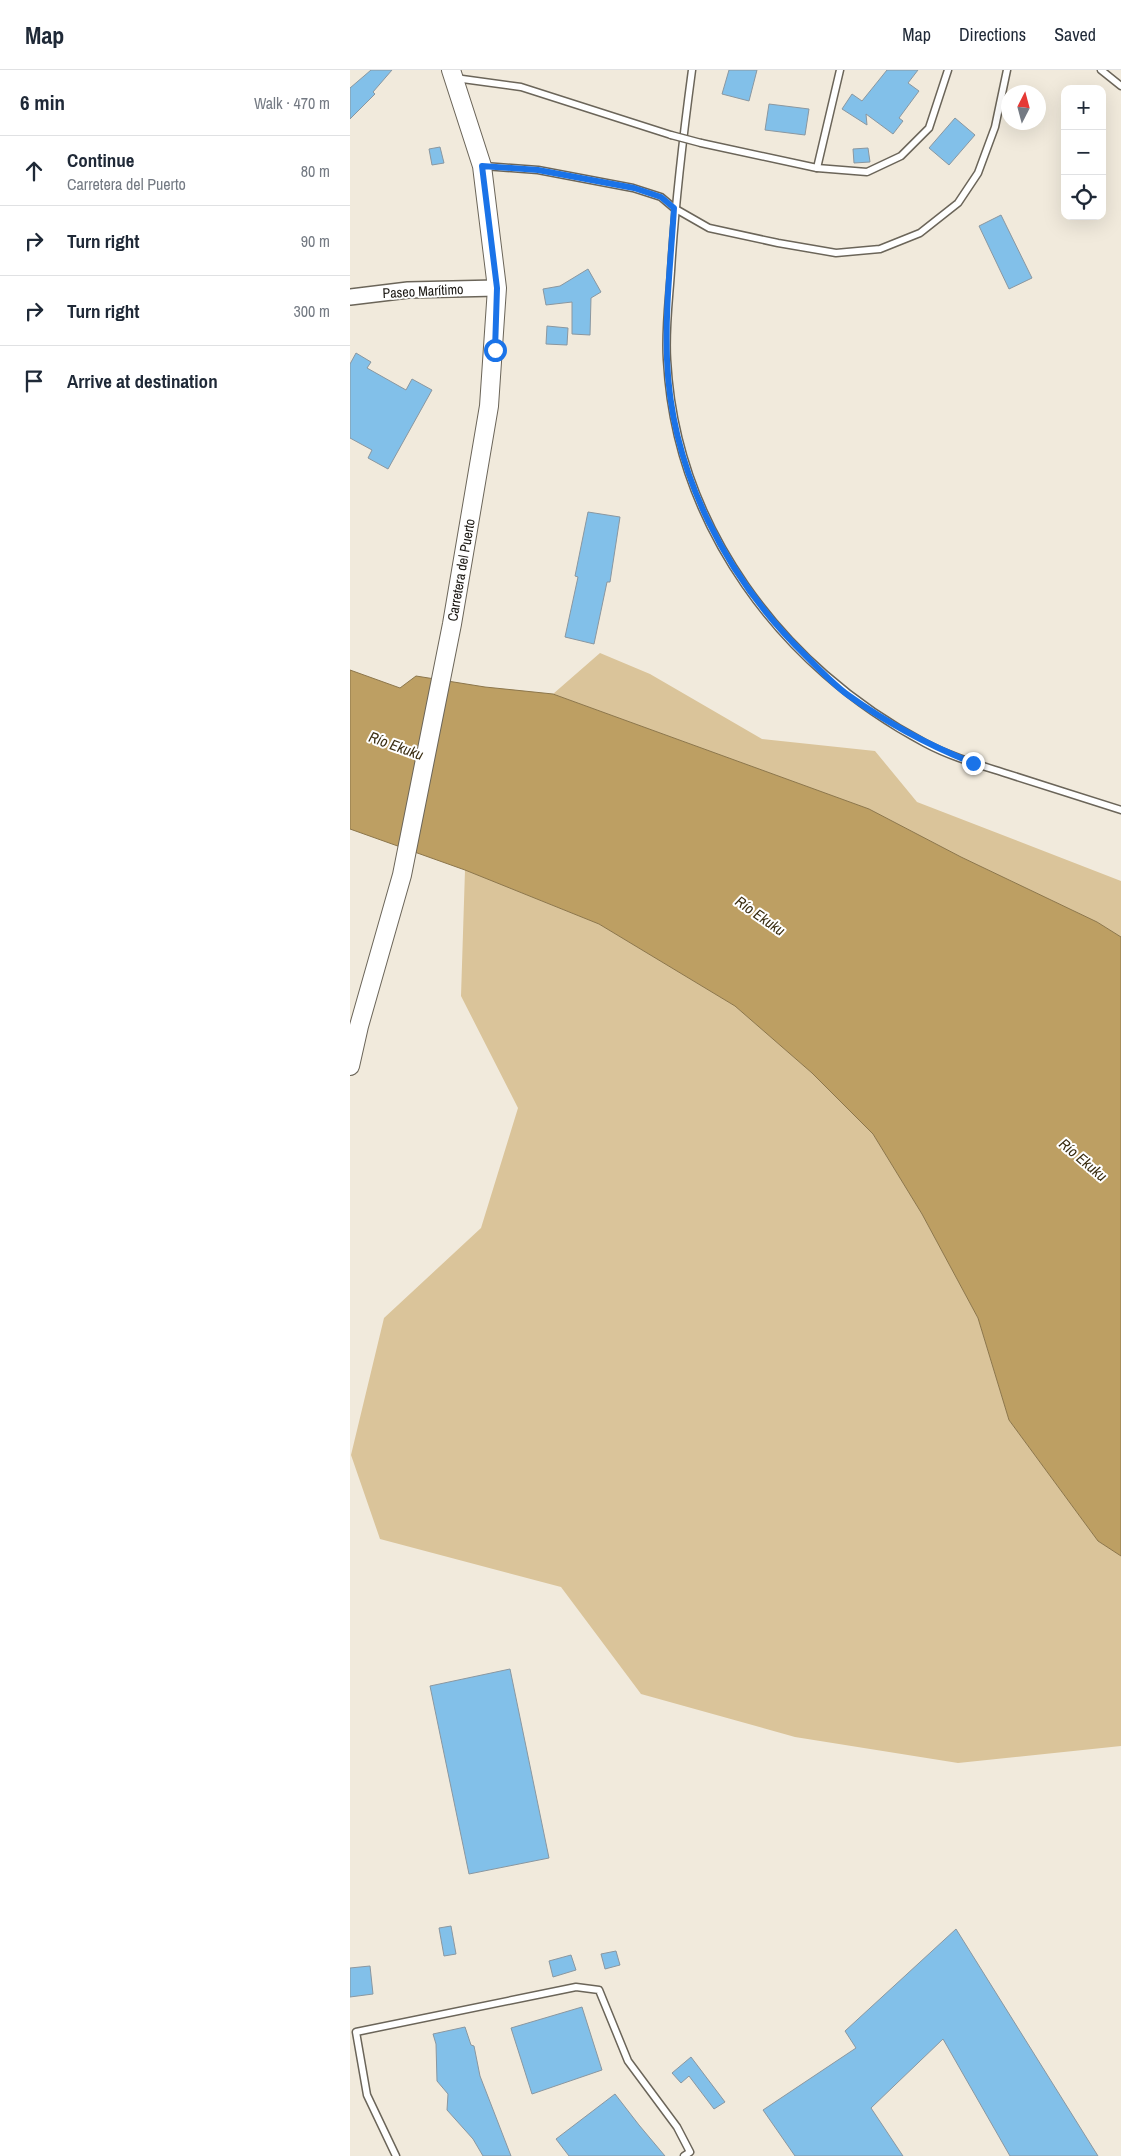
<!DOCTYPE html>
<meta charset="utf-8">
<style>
:root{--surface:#fff;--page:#f2f2f3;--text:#1f2937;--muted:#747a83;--line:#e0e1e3}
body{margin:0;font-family:"Archivo Narrow",sans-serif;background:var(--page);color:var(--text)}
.controls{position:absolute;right:15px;top:15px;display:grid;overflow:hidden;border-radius:10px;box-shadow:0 5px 20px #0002}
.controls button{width:45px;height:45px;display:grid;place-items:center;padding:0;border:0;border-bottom:1px solid var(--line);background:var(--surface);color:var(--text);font:25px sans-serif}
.compass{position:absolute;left:651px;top:15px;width:45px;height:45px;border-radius:50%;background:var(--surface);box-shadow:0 5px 20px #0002;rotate:6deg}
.stop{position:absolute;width:15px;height:15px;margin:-11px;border:4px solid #1a73e8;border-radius:50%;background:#fff}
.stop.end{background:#1a73e8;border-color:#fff;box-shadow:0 1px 5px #0008}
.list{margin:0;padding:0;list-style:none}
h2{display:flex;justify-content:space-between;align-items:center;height:65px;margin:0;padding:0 20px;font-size:21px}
h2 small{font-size:16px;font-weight:400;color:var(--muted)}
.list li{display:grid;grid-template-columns:32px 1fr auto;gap:15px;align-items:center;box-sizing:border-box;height:70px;padding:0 20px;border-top:1px solid var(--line)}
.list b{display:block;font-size:19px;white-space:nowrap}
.list p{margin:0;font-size:16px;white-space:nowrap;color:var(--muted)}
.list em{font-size:16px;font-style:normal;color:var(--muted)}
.icon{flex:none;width:28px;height:28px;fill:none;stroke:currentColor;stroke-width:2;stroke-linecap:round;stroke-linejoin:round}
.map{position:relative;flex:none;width:771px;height:2086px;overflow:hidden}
header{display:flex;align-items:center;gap:30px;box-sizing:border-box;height:70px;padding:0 25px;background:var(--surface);border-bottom:1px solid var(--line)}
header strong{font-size:24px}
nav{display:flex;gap:28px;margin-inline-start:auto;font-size:18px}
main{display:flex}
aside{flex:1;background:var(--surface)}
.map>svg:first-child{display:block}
</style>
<header>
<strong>Map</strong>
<nav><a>Map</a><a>Directions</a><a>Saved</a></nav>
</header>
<main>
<aside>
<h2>6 min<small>Walk · 470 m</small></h2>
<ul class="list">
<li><svg class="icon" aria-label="ahead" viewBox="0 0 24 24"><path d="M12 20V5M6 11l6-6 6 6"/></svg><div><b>Continue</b><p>Carretera del Puerto</p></div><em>80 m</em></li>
<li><svg class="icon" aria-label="right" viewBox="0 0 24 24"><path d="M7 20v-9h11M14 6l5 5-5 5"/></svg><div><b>Turn right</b></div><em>90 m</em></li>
<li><svg class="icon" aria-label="right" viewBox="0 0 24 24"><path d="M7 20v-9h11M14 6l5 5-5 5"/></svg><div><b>Turn right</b></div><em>300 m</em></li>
<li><svg class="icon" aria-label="arrive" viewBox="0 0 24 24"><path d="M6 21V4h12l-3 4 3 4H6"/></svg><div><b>Arrive at destination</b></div></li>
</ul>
</aside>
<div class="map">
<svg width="771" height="2086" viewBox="0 0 771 2086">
<rect width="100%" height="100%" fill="#f1eadc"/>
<g fill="#dac49a">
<polygon points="250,583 300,604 412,669 525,681 567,732 771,811 771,867 747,852 611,787 519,739 203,624"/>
<polygon points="115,800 249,854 385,936 462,1003 523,1064 572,1144 628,1248 659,1350 748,1471 771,1486 771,1676 608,1693 445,1667 291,1624 211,1517 30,1469 1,1385 34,1248 131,1158 168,1038 111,926"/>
</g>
<polygon fill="#bd9f63" stroke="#8c764b" points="0,600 50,618 66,606 135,617 203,624 519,739 611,787 747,852 771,867 771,1486 748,1471 659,1350 628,1248 572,1144 523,1064 462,1003 385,936 249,854 115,800 0,759"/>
<g fill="#82c0e9" stroke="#8a97a0">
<polygon points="21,0 42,0 23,22 25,24 0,49 0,18"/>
<polygon points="379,0 407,0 399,31 372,24"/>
<polygon points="537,0 568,0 558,13 569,21 549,48 553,51 543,64 516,44 517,55 492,39 502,24 512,31"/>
<polygon points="419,34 459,39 455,65 415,60"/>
<polygon points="605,48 625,65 599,95 579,78"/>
<polygon points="90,77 94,93 82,95 79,79"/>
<polygon points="518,78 520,92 504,93 503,79"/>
<polygon points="651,145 682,208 659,219 629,156"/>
<polygon points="238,199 251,222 241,228 240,265 222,264 222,232 196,235 193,219 210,216"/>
<polygon points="197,256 218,258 217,275 196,274"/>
<polygon points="6,283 21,292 17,298 56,320 62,309 82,320 38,399 18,388 22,380 0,368 0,294"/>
<polygon points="238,442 270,447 260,512 257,512 244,574 215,567 228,507 225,506"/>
<polygon points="160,1599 199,1788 119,1804 80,1616"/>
<polygon points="101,1856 106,1884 94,1886 89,1858"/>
<polygon points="606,1859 748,2086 660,2086 593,1969 521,2038 553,2086 445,2086 413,2040 506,1978 495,1961"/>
<polygon points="266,1881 270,1895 255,1899 251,1884"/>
<polygon points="221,1885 226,1900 203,1907 199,1891"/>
<polygon points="20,1896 23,1924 0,1927 0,1898"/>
<polygon points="232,1937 252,2000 182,2024 161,1958"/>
<polygon points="115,1957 121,1975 124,1976 130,2006 161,2086 133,2086 123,2069 97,2040 98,2024 87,2011 86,1974 83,1964"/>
<polygon points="341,1987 375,2032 364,2039 339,2006 331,2013 322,2003"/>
<polygon points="265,2024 289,2055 315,2086 219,2086 206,2069"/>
</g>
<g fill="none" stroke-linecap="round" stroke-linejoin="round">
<defs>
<g id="service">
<path d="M342,0c-9,67 -17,134 -21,201 -2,30 -6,59 -4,89 9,166 114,307 258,383 26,14 55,22 83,31 38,12 75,24 113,36"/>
<polyline points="751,0 771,16"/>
<polyline points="105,8 171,17 321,65"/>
<polyline points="351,73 467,98 517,102 551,86 579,58 598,0"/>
<polyline points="134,96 188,100 283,118 311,127 324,138 359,158 428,173 486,183 530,179 570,163 608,133 628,103 645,57 657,0"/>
<polyline points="467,98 490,0"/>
<polyline points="46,2086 17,2025 6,1962 226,1917 249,1920 278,1991 327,2057 340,2082 334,2086"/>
</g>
<polyline id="tertiary" points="0,227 58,220 147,218"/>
<polyline id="secondary" points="0,996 9,956 52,805 102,554 139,336 147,218 132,96 101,0"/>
</defs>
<use href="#service" stroke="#6b6559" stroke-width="9"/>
<use href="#tertiary" stroke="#6b6559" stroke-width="18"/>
<use href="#secondary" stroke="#6b6559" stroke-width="20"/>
<use href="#service" stroke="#fff" stroke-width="6"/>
<use href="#tertiary" stroke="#fff" stroke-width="15"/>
<use href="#secondary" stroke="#fff" stroke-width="18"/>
<defs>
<polyline id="service-bridge" points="321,65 351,73"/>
</defs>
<use href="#service-bridge" stroke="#6b6559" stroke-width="9" stroke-linecap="butt"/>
<use href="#service-bridge" stroke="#fff" stroke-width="6"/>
</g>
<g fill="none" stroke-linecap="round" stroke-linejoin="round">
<path stroke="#1a73e8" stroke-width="6" d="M145,280l2,-62 -15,-122 56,4 96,18 27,9 13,11c-3,50 -9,101 -7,151 4,113 59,219 139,297 13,13 27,28 42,39 39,28 80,50 125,68"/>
</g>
<g text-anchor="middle" stroke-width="4" stroke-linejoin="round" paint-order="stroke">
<g font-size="14" fill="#1b1813" stroke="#fff">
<text transform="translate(73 221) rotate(-3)" y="5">Paseo Marítimo</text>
<text transform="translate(111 500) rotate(-80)" y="5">Carretera del Puerto</text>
</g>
<g font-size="15" font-style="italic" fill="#392c10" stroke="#fff">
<text transform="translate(46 676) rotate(20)" y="5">Río Ekuku</text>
<text transform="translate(410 846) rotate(35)" y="5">Río Ekuku</text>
<text transform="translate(733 1090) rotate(40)" y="5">Río Ekuku</text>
</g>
</g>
</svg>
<div class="controls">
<button>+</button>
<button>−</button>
<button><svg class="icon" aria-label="locate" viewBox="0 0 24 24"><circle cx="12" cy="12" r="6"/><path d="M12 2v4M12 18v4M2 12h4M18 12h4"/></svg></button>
</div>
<svg class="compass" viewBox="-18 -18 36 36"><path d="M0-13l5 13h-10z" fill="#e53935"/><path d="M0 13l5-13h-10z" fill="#747a83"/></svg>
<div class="stop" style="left:145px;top:280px"></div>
<div class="stop end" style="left:623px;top:693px"></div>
</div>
</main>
